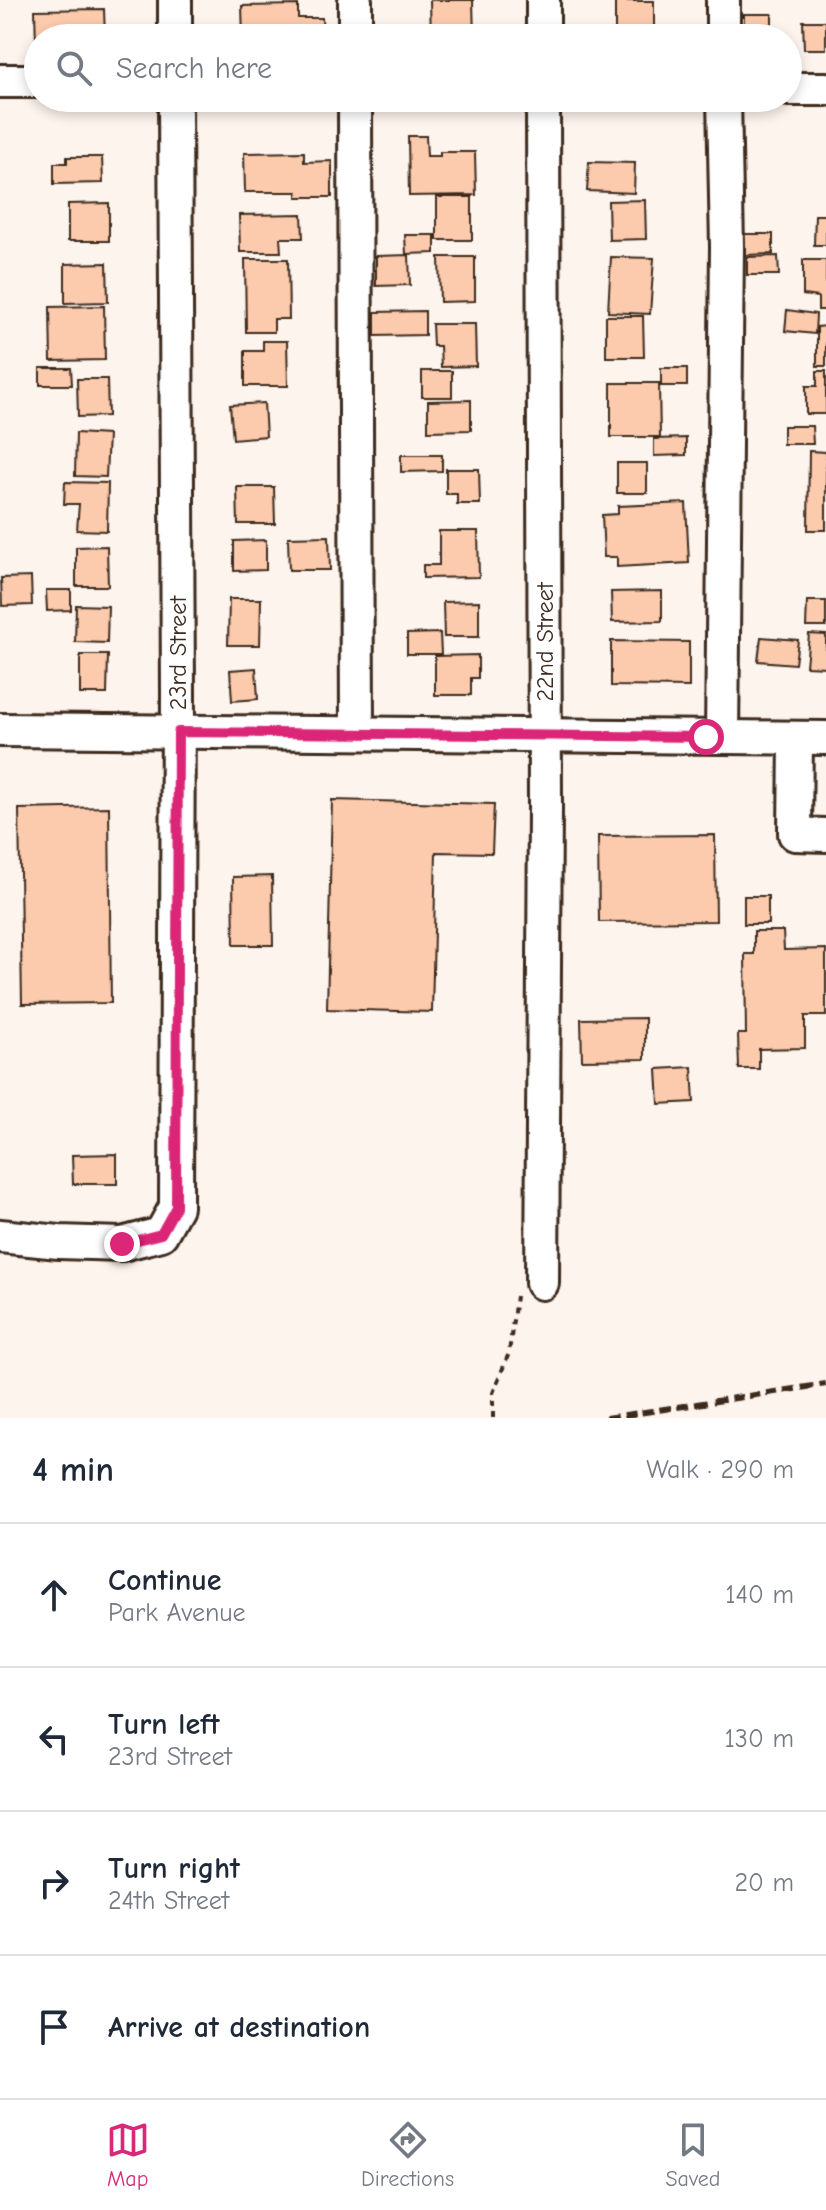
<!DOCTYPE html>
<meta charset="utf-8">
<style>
:root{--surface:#fff;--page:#f6f6f7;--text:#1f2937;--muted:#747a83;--line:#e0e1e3;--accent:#db2777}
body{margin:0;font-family:"Comic Neue",sans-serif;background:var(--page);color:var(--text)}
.stop{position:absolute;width:24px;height:24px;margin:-18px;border:6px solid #db2777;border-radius:50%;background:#fff}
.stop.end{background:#db2777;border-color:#fff;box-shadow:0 2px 8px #0008}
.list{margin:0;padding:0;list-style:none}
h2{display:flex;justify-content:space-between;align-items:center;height:104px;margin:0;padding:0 32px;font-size:34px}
h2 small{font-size:26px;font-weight:400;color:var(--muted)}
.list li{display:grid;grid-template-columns:52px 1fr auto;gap:24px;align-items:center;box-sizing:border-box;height:144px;padding:0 32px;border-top:2px solid var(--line)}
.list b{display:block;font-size:30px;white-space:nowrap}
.list p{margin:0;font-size:26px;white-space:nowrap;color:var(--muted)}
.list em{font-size:26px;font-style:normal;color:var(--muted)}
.icon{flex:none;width:44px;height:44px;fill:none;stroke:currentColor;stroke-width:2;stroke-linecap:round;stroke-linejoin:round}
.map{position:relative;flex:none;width:826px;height:1418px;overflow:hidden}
.search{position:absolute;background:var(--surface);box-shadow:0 4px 12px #0003;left:24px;right:24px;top:24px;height:88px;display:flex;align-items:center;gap:20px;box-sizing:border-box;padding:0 28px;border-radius:44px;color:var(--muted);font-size:30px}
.sheet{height:680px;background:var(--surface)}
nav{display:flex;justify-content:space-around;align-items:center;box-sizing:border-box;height:112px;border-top:2px solid var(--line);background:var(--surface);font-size:22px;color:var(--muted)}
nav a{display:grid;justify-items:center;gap:4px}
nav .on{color:var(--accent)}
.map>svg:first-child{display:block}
</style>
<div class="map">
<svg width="826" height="1418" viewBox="0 0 826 1418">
<rect width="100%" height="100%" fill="#fef4ee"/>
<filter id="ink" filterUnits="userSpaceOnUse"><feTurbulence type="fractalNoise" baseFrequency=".0125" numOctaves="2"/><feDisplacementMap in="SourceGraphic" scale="16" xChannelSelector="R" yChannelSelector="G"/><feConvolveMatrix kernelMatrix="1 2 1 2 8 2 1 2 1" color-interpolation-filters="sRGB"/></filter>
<g filter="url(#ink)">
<g fill="#fccaac" stroke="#3b2a1e" stroke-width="2">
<polygon points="430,0 473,0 474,38 431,38"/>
<rect x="615" y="1" width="39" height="37"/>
<polygon points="298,5 298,18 322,18 323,38 243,38 242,6"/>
<polygon points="104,9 105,38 38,38 38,44 36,44 35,10"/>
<polygon points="744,14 772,14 772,36 744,37"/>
<polygon points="803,21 826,21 826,49 804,49"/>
<polygon points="408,136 426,136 427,156 440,156 440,152 475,152 476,195 409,196"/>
<polygon points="304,152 304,162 332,161 332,197 297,197 297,192 245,192 244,153"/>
<polygon points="67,157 102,157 103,183 54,184 54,163 67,163"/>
<polygon points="589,162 635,163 634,193 587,191"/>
<rect x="437" y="197" width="35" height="43"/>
<polygon points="645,200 646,239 609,240 608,201"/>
<polygon points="109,203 109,241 68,241 68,204"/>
<polygon points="302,214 303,238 280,238 281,252 240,252 239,215"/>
<polygon points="815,215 826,215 826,245 814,245"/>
<polygon points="743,234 773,234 773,254 743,255"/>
<polygon points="405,235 435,235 435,253 406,254"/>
<polygon points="409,255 410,285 376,286 376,256"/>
<polygon points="778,256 779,275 747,275 747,257"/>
<polygon points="439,257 475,257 475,301 440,302"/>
<polygon points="611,257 654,258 650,314 608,312"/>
<polygon points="245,259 288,259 289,319 274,319 274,332 246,332"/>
<polygon points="803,260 826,260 826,310 818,310 818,297 803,295"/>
<polygon points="107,263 108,302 65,303 65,264"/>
<polygon points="104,306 105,360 51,361 50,307"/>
<polygon points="787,310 816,314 815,334 785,331"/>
<polygon points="425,311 425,335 375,336 375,312"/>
<polygon points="606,316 643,316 644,357 606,357"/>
<polygon points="432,324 475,324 476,366 441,367 440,346 433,346"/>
<polygon points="826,326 826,366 817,366 817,327"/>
<polygon points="263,341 287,341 288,386 245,386 245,351 263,351"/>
<polygon points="40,368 71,368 72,385 40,385"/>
<rect x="661" y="368" width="26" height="18"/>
<rect x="422" y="371" width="30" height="26"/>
<polygon points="817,371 826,371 826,414 806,414 806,386 817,386"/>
<polygon points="77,379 107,379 108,416 78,417"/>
<polygon points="611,383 659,383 660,437 611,437"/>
<polygon points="471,400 471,430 428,431 428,401"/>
<polygon points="264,403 266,436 233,439 230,405"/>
<polygon points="783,426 812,426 813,444 783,444"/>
<polygon points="76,433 108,435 106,477 75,476"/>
<polygon points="686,438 686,455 654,456 654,439"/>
<polygon points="809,451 826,452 826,530 808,530"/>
<polygon points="401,455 442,455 442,471 401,472"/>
<rect x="617" y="463" width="30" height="30"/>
<polygon points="446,469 479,469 480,504 457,504 457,494 446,494"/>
<polygon points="65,482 108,483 107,531 77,530 79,504 64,504"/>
<polygon points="237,487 274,487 275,524 238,524"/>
<polygon points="686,503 689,563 617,567 617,557 604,557 602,515 618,514 618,506"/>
<polygon points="439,531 478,531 479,577 423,578 423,565 439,565"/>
<polygon points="329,536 330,570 289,570 288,537"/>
<polygon points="266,540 266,570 234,571 234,541"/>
<polygon points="107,546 108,586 76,586 76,547"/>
<polygon points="31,577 32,605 2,606 1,578"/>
<polygon points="46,590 71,590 71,610 47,611"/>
<polygon points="662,591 662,621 612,622 611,592"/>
<polygon points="229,599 261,599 260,645 228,645"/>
<polygon points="479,601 479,637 444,637 443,602"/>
<polygon points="807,601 826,601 826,627 806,627"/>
<polygon points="76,605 108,606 107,643 75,642"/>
<polygon points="440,633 441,654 407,654 407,634"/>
<polygon points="809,634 826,635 826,667 806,666"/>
<polygon points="761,637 798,640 795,664 758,661"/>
<polygon points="611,641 689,642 689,687 611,686"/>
<polygon points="80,655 108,655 107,694 80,694"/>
<polygon points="478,655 478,678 471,678 471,695 435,695 435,656"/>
<polygon points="256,668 258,699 232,701 230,670"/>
<polygon points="332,800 494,804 492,853 436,852 432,1012 327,1009"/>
<polygon points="109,807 111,1003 22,1004 19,809"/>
<polygon points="715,835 716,921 599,922 598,836"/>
<polygon points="272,876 273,945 234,945 233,877"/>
<rect x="744" y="896" width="24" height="28"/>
<polygon points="754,931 783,931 784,950 826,949 826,1016 805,1016 805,1048 759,1049 759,1069 739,1069 738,1034 746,1034 745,954 754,954"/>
<polygon points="645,1018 645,1059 582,1060 581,1019"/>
<polygon points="692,1067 694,1102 659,1104 657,1069"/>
<polygon points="117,1154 117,1184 73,1184 72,1155"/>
</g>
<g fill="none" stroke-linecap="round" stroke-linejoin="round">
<defs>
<g id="minor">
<polyline points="175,0 175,38"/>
<polyline points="543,0 543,38"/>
<polyline points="723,0 723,38"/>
<polyline points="355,38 355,0"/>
<polyline points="0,81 38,81"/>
<polyline points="788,89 826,89"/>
<polyline points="355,98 357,733"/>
<polyline points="0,730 826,738"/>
<polyline points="722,737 727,247 724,98"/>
<polyline points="796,738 795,834 826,835"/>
<polyline points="0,1236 59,1242 122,1244 161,1234 176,1207 178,694 175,98"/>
<polyline points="542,1283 545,808 543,98"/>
</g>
</defs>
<use href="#minor" stroke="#3b2a1e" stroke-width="38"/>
<polyline stroke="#3b2a1e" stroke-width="4" stroke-dasharray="6 6" stroke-linecap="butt" points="493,1418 493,1393 509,1353 516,1296"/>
<use href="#minor" stroke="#fff" stroke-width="32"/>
<polyline stroke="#3b2a1e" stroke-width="6" stroke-dasharray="12 6" stroke-linecap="butt" points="606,1418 826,1384"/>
</g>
</g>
<g fill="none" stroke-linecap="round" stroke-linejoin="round" filter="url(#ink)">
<polyline stroke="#db2777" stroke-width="10" points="122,1244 161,1234 176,1207 178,732 706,737"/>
</g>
<g text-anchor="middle" stroke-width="6" stroke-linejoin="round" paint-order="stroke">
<g font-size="24" fill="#3b2a1e" stroke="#fff">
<text transform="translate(545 642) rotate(-90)" y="8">22nd Street</text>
<text transform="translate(178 653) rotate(-90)" y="8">23rd Street</text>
</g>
</g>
</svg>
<div class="stop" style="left:706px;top:737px"></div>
<div class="stop end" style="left:122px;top:1244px"></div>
<div class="search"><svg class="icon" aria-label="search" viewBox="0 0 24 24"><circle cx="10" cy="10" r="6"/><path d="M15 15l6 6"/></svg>Search here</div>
</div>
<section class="sheet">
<h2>4 min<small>Walk · 290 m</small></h2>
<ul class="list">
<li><svg class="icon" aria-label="ahead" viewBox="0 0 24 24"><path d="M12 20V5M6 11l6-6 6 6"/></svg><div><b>Continue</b><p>Park Avenue</p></div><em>140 m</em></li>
<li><svg class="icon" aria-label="left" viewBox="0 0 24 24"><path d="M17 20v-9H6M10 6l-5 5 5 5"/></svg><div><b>Turn left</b><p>23rd Street</p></div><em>130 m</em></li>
<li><svg class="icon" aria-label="right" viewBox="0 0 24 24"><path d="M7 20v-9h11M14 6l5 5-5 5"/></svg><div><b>Turn right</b><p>24th Street</p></div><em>20 m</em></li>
<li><svg class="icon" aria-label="arrive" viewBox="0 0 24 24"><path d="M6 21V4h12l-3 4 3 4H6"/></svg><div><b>Arrive at destination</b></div></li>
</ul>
</section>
<nav>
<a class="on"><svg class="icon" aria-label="map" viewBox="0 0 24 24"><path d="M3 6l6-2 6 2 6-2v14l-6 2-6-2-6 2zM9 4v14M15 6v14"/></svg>Map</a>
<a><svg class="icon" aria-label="directions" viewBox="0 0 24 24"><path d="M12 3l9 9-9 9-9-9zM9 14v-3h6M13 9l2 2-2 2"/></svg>Directions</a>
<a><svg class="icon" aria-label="saved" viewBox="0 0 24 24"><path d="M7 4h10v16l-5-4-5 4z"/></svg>Saved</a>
</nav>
